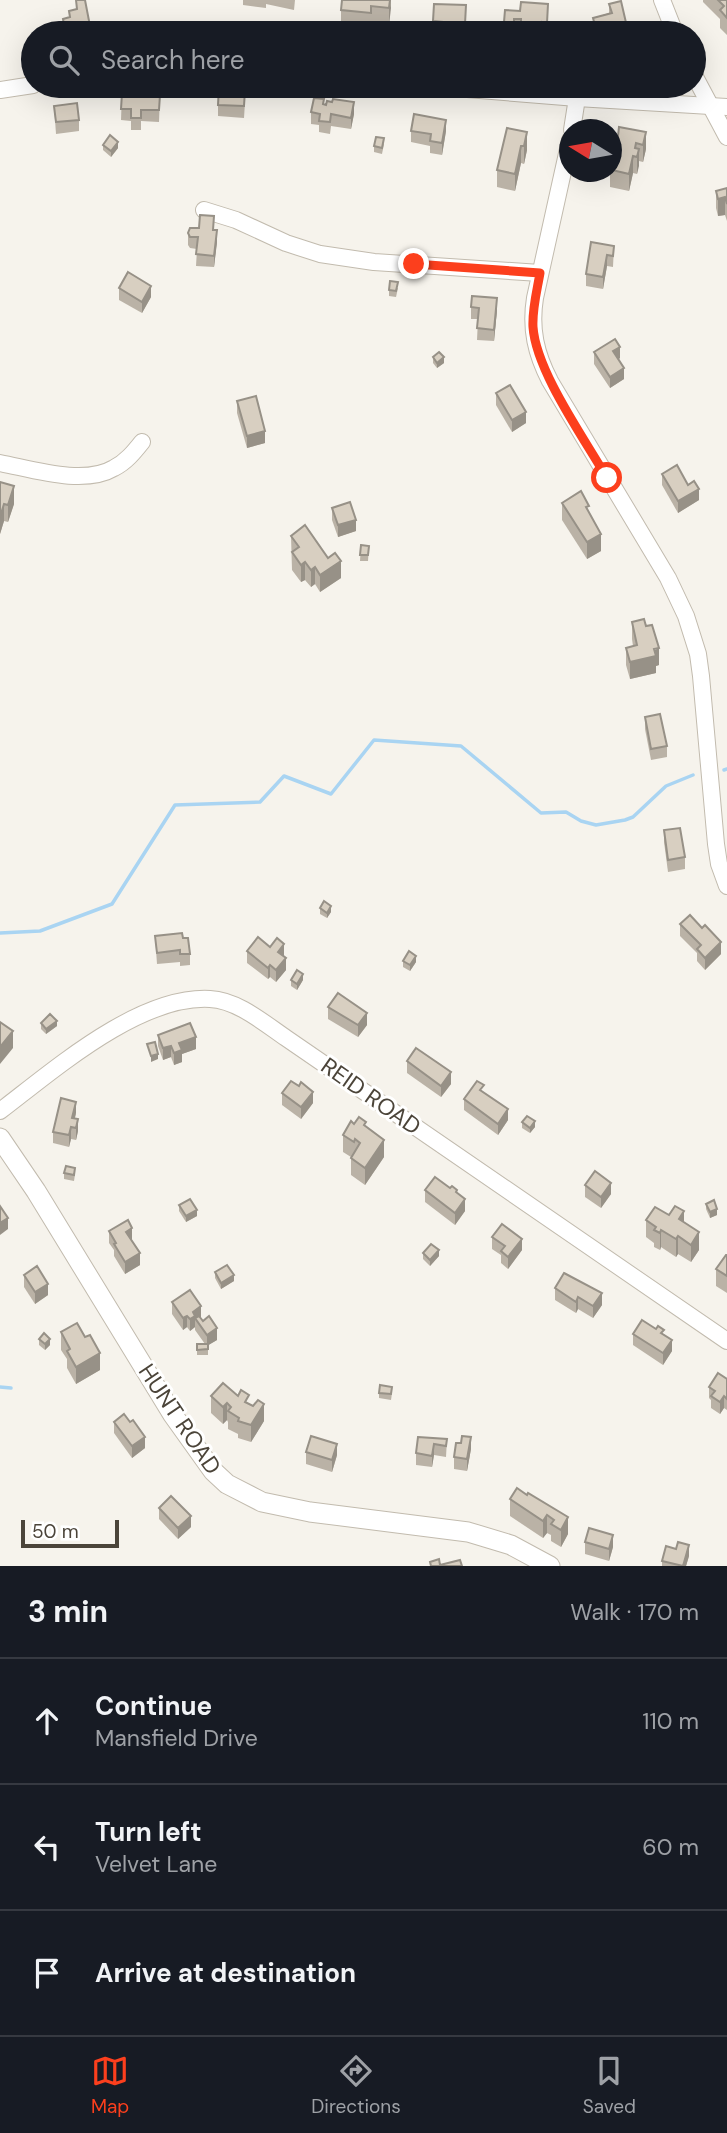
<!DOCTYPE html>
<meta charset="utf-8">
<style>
:root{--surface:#171b24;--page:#242831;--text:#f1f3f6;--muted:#9ea1a6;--line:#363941;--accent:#fc3f1d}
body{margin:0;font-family:"DM Sans",sans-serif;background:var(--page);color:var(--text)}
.compass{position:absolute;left:559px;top:119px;width:63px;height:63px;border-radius:50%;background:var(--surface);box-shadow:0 7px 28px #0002;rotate:281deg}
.scale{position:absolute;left:21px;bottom:18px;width:98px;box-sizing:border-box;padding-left:7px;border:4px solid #4b4439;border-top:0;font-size:19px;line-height:24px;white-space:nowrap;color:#4b4439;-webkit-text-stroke:5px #fff;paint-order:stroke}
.stop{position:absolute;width:21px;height:21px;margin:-16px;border:5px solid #fc3f1d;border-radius:50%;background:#fff}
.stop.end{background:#fc3f1d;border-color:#fff;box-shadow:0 2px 7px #0008}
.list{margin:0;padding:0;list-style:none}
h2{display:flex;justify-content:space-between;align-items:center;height:91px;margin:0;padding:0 28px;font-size:30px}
h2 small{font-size:23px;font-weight:400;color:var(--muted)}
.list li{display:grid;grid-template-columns:46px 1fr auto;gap:21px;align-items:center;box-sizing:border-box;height:126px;padding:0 28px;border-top:2px solid var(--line)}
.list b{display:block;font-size:26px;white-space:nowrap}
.list p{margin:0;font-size:23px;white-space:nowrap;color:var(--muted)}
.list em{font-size:23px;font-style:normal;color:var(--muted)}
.icon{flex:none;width:38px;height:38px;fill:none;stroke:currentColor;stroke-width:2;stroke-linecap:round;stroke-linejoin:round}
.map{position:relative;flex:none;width:727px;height:1566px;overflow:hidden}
.search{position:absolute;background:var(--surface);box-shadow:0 7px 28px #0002;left:21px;right:21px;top:21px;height:77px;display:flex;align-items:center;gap:18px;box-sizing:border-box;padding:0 24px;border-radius:38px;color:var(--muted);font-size:26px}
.sheet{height:469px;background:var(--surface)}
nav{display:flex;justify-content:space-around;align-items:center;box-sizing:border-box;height:98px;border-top:2px solid var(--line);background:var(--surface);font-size:19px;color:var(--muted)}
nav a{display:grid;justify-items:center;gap:4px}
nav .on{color:var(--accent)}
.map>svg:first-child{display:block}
</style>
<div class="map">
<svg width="727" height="1566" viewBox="0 0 727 1566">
<rect width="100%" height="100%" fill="#f6f3ec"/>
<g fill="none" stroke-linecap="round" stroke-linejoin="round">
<g stroke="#a9d4f2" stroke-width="3.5">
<polyline points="724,770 727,769"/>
<polyline points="0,933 40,931 112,904 175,805 260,802 284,776 331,794 374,740 461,746 541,813 566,812 581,821 596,825 625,820 633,817 666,786 693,775"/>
<polyline points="0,1387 11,1388"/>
</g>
<defs>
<g id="minor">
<polyline points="662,0 675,33"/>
<polyline points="694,75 727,137"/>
<polyline points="430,86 577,98 727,107"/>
<polyline points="0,90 33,85"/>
<polyline points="572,130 577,98"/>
<path d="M570,140l-35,158c-5,31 1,56 15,83l118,197 18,38 12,38 3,22 15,168 3,20 8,22"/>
<polyline points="204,210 236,220 286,243 320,254 374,262 540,273"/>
<path d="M0,463c32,6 84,23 114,5 12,-6 20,-16 28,-26"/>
<path d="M0,1111c54,-41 139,-116 210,-112 27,1 54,24 76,39l441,303"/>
</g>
<polyline id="tertiary" points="0,1138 36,1191 173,1415 213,1471 227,1484 262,1502 310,1512 468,1532 511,1545 550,1566"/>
</defs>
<use href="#minor" stroke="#c2bbae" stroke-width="18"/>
<use href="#tertiary" stroke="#c2bbae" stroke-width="21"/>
<use href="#minor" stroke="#fff" stroke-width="16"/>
<use href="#tertiary" stroke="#fff" stroke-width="19"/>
</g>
<g fill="#bab2a6">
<polygon points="76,0 90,26 90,33 63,33 63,19 69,17 69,11 76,10"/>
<polygon points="243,0 295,0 294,10 266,4 266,8 243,5"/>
<polygon points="391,0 389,25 371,23 371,30 341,27 341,10"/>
<polygon points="703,0 727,0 727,35 720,28 720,19 703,2"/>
<polygon points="609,4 627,33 594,33 593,18 609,13"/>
<polygon points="520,11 548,16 547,33 521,33 521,31 514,30 514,33 504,33 504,22"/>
<polygon points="466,16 465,33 433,33 433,21"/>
<polygon points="122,93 160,95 159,122 141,121 141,130 131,130 131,121 121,120"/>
<polygon points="245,102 244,118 218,116 218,105"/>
<polygon points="324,104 354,114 351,129 331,126 330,134 319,132 319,125 311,124 311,112"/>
<polygon points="54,106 79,120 79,131 56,134"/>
<polygon points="507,128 527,150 524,164 521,163 515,191 497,187 497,170"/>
<polygon points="411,131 446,131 442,155 430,153 430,146 411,142"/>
<polygon points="646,132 646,149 643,162 639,161 637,174 633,173 629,191 610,187 610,172 612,172 612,163"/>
<polygon points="384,144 382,154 374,152 374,146"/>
<polygon points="103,145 118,148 111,157 103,150"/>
<polygon points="727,188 727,221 725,215 718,216 716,208 716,191"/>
<polygon points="214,230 217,242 214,267 196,266 197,249 190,248 188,245 188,233"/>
<polygon points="614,246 613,267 607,266 603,289 586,286 586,274"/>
<polygon points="119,288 151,297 142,313 119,300"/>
<polygon points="398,288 396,297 389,296 389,290"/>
<polygon points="471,307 497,310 494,341 477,340 478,319 471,319"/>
<polygon points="594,352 620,358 619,359 624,379 610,388 594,364"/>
<polygon points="433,357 444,363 437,368 433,363"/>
<polygon points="496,393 526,423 512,432 496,405"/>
<polygon points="237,401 265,443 247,448 237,413"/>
<polygon points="662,474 688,485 699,500 678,513 662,485"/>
<polygon points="0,482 14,504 8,522 4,521 0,534"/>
<polygon points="562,503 601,551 587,559 562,520"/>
<polygon points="332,508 356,531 338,537 332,520"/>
<polygon points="291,536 341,578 320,592 315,584 311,587 305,580 301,582 292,570"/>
<polygon points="361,545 369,546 368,561 360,561"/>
<polygon points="632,622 659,665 656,666 656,673 630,679 626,665 626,648 633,646 632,639"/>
<polygon points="645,717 667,746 667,757 651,760 645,729"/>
<polygon points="664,830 685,857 685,869 668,872 664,842"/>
<polygon points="320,908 331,912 327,918 320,914"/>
<polygon points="680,924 721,954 705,970 697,961 697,953 680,936"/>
<polygon points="155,936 183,938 190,954 190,965 180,966 180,962 157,964"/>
<polygon points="270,947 284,956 286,970 276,982 270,977 268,979 247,963 247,951"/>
<polygon points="403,961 416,962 410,971 403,967"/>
<polygon points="291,980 303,980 297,990 291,986"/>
<polygon points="328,1007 367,1025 358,1037 328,1019"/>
<polygon points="41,1023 57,1026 46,1034 41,1029"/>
<polygon points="158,1035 196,1049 182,1054 182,1062 174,1065 171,1057 163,1060 158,1046"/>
<polygon points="407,1061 451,1084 441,1097 407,1073"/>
<polygon points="299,1086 313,1103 301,1119 282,1105 282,1093"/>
<polygon points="464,1099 508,1120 498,1135 464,1110"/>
<polygon points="76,1113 75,1118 78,1131 76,1140 71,1139 69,1147 53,1143 53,1132"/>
<polygon points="522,1122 535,1127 530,1133 522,1128"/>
<polygon points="354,1124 366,1127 384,1157 365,1185 351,1175 351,1157 343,1152 343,1135"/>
<polygon points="64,1173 75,1174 74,1181 64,1179"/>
<polygon points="585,1185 611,1194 601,1208 585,1197"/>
<polygon points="425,1190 457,1193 465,1211 455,1225 425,1202"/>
<polygon points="706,1204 717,1215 710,1218 706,1209"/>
<polygon points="179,1205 197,1216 186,1222 179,1211"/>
<polygon points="669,1215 684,1222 699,1250 691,1262 678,1254 676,1257 661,1247 660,1250 654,1247 654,1243 646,1237 646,1220"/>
<polygon points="109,1231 132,1239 132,1240 140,1265 125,1274 114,1256 114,1250 109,1243"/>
<polygon points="492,1237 522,1250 508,1269 501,1263 501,1255 492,1249"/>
<polygon points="423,1253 439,1256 430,1266 423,1259"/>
<polygon points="727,1255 727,1293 716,1286 716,1269"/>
<polygon points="215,1272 234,1281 221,1289 215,1278"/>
<polygon points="24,1275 48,1295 35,1304 24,1287"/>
<polygon points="555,1288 602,1305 593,1318 578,1309 576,1313 555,1300"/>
<polygon points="172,1302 201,1318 217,1340 208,1345 208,1355 197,1355 197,1344 205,1344 195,1330 195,1327 190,1331 187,1327 183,1330 172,1314"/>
<polygon points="61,1332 100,1370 76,1384 67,1368 67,1359 61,1350"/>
<polygon points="633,1334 664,1334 672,1351 663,1365 633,1345"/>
<polygon points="39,1339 50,1345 45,1350 39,1345"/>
<polygon points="727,1379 727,1410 724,1408 720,1414 711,1408 711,1400 709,1398 709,1387"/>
<polygon points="379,1393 392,1393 391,1400 379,1398"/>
<polygon points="211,1396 238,1396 249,1404 264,1421 251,1442 238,1438 238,1434 228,1429 228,1422 227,1420 223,1424 211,1413"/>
<polygon points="114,1422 145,1448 132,1458 114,1433"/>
<polygon points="418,1437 447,1439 446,1457 434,1455 432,1467 416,1465 416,1453"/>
<polygon points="461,1443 471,1449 467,1471 454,1469 454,1457"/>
<polygon points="306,1452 337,1455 332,1472 306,1464"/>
<polygon points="528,1493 568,1534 561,1547 551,1541 551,1535 547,1533 543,1538 510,1516 510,1499 527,1495"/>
<polygon points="159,1508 191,1527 178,1539 159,1519"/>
<polygon points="585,1542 613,1547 609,1561 585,1554"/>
<polygon points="689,1556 686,1566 662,1566 662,1561"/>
</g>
<g fill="#979187">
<polygon points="390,0 391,8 389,25 389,8"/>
<polygon points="627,27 627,33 602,33"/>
<polygon points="354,102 354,114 351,129 351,118"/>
<polygon points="446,120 446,131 442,155 442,143"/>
<polygon points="527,132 527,150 524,164 524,146"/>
<polygon points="646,132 646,149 643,162 643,145"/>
<polygon points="118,142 118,148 111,157 111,151"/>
<polygon points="521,146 521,163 515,191 515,174"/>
<polygon points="639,149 639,166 637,174 637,157"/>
<polygon points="633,156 633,173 629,191 629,174"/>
<polygon points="725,197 725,215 718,216 718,199"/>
<polygon points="217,230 217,242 214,267 214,256"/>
<polygon points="607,255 607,266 603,289 603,277"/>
<polygon points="151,286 151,297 142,313 142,302"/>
<polygon points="497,298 497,310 494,341 494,330"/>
<polygon points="620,347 620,358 613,363 613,351"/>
<polygon points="444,357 444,363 437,368 437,363"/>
<polygon points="624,368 624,379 610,388 610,377"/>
<polygon points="526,412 526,423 512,432 512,420"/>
<polygon points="265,431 265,443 247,448 247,436"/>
<polygon points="14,486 14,504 8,522 8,505"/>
<polygon points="699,489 699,500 678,513 678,501"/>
<polygon points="4,504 4,521 0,534 0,517"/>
<polygon points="356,520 356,531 338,537 338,525"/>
<polygon points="601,534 601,551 587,559 587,542"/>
<polygon points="341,561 341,578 320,592 320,575"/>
<polygon points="305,562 305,580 301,582 301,565"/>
<polygon points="315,567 315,584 311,587 311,570"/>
<polygon points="659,648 659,665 656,666 656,673 630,679 630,662"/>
<polygon points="331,906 331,912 327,918 327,913"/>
<polygon points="721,942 721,954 705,970 705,958"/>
<polygon points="284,944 284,956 278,964 278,952"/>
<polygon points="416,956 416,962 410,971 410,965"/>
<polygon points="286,958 286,970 276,982 276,970"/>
<polygon points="270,965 270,977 268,979 268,968"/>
<polygon points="303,974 303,980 297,990 297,984"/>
<polygon points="367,1013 367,1025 358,1037 358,1025"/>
<polygon points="57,1021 57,1026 46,1034 46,1029"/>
<polygon points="13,1031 13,1048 0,1064 0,1047"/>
<polygon points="196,1037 196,1049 182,1054 182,1062 174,1065 174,1053 179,1043"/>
<polygon points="171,1046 171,1057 163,1060 163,1048"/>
<polygon points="158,1054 158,1059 151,1062 151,1056"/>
<polygon points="451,1072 451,1084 441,1097 441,1086"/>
<polygon points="313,1092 313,1103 301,1119 301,1107"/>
<polygon points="76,1102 76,1113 72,1129 72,1118"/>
<polygon points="508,1109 508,1120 498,1135 498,1124"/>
<polygon points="78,1119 78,1131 76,1140 76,1128"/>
<polygon points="535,1121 535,1127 530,1133 530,1128"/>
<polygon points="71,1127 71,1139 69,1147 69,1135"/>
<polygon points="384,1140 384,1157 365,1185 365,1168"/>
<polygon points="611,1183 611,1194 601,1208 601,1197"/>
<polygon points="465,1199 465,1211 455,1225 455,1213"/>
<polygon points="717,1209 717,1215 710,1218 710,1212"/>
<polygon points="197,1210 197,1216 186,1222 186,1216"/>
<polygon points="684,1211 684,1228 679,1219"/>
<polygon points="8,1218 8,1229 0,1235 0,1223"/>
<polygon points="132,1228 132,1239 126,1243 126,1232"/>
<polygon points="661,1230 661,1247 660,1250 660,1233"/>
<polygon points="699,1232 699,1250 691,1262 691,1245"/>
<polygon points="678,1236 678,1254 676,1257 676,1239"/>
<polygon points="522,1239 522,1250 508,1269 508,1257"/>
<polygon points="439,1250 439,1256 430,1266 430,1260"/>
<polygon points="140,1253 140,1265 125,1274 125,1262"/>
<polygon points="234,1275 234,1281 221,1289 221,1283"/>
<polygon points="48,1284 48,1295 35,1304 35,1292"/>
<polygon points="602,1293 602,1305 593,1318 593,1306"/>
<polygon points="578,1297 578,1309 576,1313 576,1302"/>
<polygon points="201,1306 201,1318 195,1318 195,1327 190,1331 190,1319 193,1312"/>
<polygon points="187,1316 187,1327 183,1330 183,1318"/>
<polygon points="217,1328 217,1340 207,1346 207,1335"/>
<polygon points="50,1339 50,1345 45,1350 45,1344"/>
<polygon points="672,1340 672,1351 663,1365 663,1353"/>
<polygon points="100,1353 100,1370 76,1384 76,1367"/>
<polygon points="724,1396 724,1408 720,1414 720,1402"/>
<polygon points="227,1403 227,1420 223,1424 223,1407"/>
<polygon points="264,1404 264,1421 251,1442 251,1425"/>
<polygon points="145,1437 145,1448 132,1458 132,1446"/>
<polygon points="471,1437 471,1449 467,1471 467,1459"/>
<polygon points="337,1444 337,1455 332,1472 332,1460"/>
<polygon points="434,1444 434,1455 432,1467 432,1456"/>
<polygon points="547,1515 547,1533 543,1538 543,1521"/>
<polygon points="191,1516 191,1527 178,1539 178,1528"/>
<polygon points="568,1517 568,1534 561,1547 561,1530"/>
<polygon points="613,1535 613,1547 609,1561 609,1549"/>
<polygon points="689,1545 689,1556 686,1566 683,1566"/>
</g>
<g fill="#d8cfc1" stroke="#979187" stroke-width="2">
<polygon points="76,0 85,0 90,26 65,31 63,19 70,17 69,11 77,9"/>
<polygon points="342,0 390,0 389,8 371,6 371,13 341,10"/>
<polygon points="718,0 727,0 727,18 720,10 724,6"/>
<polygon points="621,1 627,27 602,33 597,33 593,18 612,13 609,4"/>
<polygon points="521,2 548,4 547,23 542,22 541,25 521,24 521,19 514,19 514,23 504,22 505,10 520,11"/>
<polygon points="434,4 466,5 465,24 433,21"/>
<polygon points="219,86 245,90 244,106 218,105"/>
<polygon points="122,93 160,95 159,110 141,110 141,118 131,118 131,109 121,109"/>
<polygon points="314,98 324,99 323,104 326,105 327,101 332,102 333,99 354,102 351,118 331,114 330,122 319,121 320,114 311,112"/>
<polygon points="77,103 79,120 56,122 54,106"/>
<polygon points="414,114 446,120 442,143 430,141 431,134 411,131"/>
<polygon points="619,127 646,132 643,145 636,143 635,148 639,149 637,157 633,156 629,174 612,170 614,153 616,154"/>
<polygon points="507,128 527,132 524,146 521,146 515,174 497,170"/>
<polygon points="110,135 118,142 111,151 103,145"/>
<polygon points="376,137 384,138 382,148 374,146"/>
<polygon points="727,188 727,204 725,197 718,199 716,191"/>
<polygon points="200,215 214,216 213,230 217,230 214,256 196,254 198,237 190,237 188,233 190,228 199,228"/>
<polygon points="591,242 614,246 613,256 607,255 603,277 586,274"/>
<polygon points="128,272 151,286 142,302 119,288"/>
<polygon points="390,281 398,282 396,291 389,290"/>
<polygon points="472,296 497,298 494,330 477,328 479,308 471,307"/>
<polygon points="615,339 620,347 613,351 624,368 610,377 594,352"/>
<polygon points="439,352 444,357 437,363 433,357"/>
<polygon points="510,385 526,412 512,420 496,393"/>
<polygon points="256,396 265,431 247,436 237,401"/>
<polygon points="677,465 688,485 694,481 699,489 678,501 662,474"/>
<polygon points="0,482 14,486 8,505 4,504 0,517"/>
<polygon points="581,491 589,506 586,507 601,534 587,542 562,503"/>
<polygon points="350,502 356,520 338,525 332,508"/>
<polygon points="305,525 328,558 335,553 341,561 320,575 315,567 311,570 305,562 301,565 292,552 299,547 291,536"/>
<polygon points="361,545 369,546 368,555 360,555"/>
<polygon points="644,619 646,626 652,625 659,648 654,649 656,656 630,662 626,648 637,645 632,622"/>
<polygon points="660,714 667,746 651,749 645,717"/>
<polygon points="680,828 685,857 668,860 664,830"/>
<polygon points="324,901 331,906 327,913 320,908"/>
<polygon points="690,915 702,928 705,925 721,942 705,958 697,949 701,945 680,924"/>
<polygon points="182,933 183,938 188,938 190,954 180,954 180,950 157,953 155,936"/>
<polygon points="258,937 270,947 277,938 284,944 278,952 286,958 276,970 270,965 268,968 247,951"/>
<polygon points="409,951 416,956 410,965 403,961"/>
<polygon points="297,970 303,974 297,984 291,980"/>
<polygon points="338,993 367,1013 358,1025 328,1007"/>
<polygon points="50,1014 57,1021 46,1029 41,1023"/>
<polygon points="0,1022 13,1031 0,1047"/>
<polygon points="190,1023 196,1037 179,1043 182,1050 174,1053 171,1046 163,1048 158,1035"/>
<polygon points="155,1042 158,1054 151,1056 147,1044"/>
<polygon points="416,1048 451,1072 441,1086 407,1061"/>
<polygon points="291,1081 299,1086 301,1082 313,1092 301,1107 282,1093"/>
<polygon points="477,1081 484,1085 480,1090 508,1109 498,1124 464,1099"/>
<polygon points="61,1098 76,1102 72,1118 78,1119 76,1128 71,1127 69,1135 53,1132"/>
<polygon points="527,1116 535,1121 530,1128 522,1122"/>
<polygon points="359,1117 366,1122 364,1125 384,1140 365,1168 351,1158 360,1143 355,1139 354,1142 343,1135 351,1121 354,1124"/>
<polygon points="66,1166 75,1168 74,1175 64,1173"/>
<polygon points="595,1171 611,1183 601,1197 585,1185"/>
<polygon points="435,1177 450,1188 452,1186 457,1190 456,1192 465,1199 455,1213 425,1190"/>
<polygon points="190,1199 197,1210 186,1216 179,1205"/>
<polygon points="714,1200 717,1209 710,1212 706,1204"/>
<polygon points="0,1206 8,1218 0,1223"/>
<polygon points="675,1206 684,1211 679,1219 699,1232 691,1245 678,1236 676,1239 661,1230 660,1233 654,1230 656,1227 646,1220 655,1207 669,1215"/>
<polygon points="128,1220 132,1228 126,1232 140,1253 125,1262 114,1244 116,1243 109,1231"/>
<polygon points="502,1224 522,1239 508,1257 501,1251 505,1246 492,1237"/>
<polygon points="431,1244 439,1250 430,1260 423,1253"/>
<polygon points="726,1255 727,1255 727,1276 716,1269"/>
<polygon points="227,1265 234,1275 221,1283 215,1272"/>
<polygon points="37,1266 48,1284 35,1292 24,1275"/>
<polygon points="564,1273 602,1293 593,1306 578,1297 576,1302 555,1288"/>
<polygon points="190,1290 201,1306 193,1312 195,1316 190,1319 187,1316 183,1318 172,1302"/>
<polygon points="199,1316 203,1321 209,1316 217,1328 207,1335 195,1318"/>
<polygon points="642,1320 656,1329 658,1326 664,1330 661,1333 672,1340 663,1353 633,1334"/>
<polygon points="77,1323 85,1337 90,1335 100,1353 76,1367 67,1351 70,1349 61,1332"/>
<polygon points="44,1333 50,1339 45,1344 39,1339"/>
<polygon points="197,1344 208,1344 208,1349 197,1350"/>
<polygon points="718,1373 727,1379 727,1399 724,1396 720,1402 711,1396 715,1391 709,1387"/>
<polygon points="223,1383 238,1396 241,1390 249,1395 245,1402 253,1406 258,1400 264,1404 251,1425 238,1421 239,1418 228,1411 231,1407 227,1403 223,1407 211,1396"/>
<polygon points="380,1385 392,1387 391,1394 379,1393"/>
<polygon points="124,1414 130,1422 133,1420 145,1437 132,1446 114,1422"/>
<polygon points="311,1436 337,1444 332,1460 306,1452"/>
<polygon points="462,1436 471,1437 467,1459 454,1457 456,1443 461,1443"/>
<polygon points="418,1437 447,1439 446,1446 434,1444 432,1456 416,1453"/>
<polygon points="517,1488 527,1495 528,1493 568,1517 561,1530 551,1524 554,1520 547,1515 543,1521 510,1499"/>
<polygon points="171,1496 191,1516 178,1528 159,1508"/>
<polygon points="589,1528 613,1535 609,1549 585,1542"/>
<polygon points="678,1542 689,1545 683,1566 662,1561 666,1546 676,1549"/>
<polygon points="439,1559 440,1565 460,1560 462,1566 431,1566 430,1562"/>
</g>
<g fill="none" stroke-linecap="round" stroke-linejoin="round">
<path stroke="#fc3f1d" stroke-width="9" d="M414,264l126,9c-3,18 -8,36 -7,54 3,44 51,111 74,151"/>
</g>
<g text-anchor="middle" stroke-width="6" stroke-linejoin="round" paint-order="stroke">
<g font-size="23" fill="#4b4439" stroke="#fff">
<text transform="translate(371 1096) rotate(35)" y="8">REID ROAD</text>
<text transform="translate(180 1419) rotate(56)" y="8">HUNT ROAD</text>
</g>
</g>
</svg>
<svg class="compass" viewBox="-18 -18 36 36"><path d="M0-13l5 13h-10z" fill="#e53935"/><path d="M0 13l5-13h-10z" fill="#9ea1a6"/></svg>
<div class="scale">50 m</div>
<div class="stop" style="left:607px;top:478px"></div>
<div class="stop end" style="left:414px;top:264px"></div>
<div class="search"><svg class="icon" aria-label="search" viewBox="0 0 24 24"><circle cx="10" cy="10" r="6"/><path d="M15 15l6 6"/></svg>Search here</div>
</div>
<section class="sheet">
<h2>3 min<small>Walk · 170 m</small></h2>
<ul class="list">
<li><svg class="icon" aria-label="ahead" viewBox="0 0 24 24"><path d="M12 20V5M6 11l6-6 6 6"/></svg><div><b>Continue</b><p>Mansfield Drive</p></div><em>110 m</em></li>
<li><svg class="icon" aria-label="left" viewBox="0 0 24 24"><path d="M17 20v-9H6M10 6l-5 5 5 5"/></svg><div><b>Turn left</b><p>Velvet Lane</p></div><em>60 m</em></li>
<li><svg class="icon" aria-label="arrive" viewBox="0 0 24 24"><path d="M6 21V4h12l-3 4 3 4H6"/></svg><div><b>Arrive at destination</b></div></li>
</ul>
</section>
<nav>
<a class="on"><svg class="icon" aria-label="map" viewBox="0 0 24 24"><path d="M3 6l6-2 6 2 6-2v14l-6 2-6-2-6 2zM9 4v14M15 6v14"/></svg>Map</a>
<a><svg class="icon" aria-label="directions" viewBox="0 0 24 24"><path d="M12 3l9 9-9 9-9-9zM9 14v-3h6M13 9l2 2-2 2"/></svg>Directions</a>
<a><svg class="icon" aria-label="saved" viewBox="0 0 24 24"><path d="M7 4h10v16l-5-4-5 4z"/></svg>Saved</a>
</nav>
